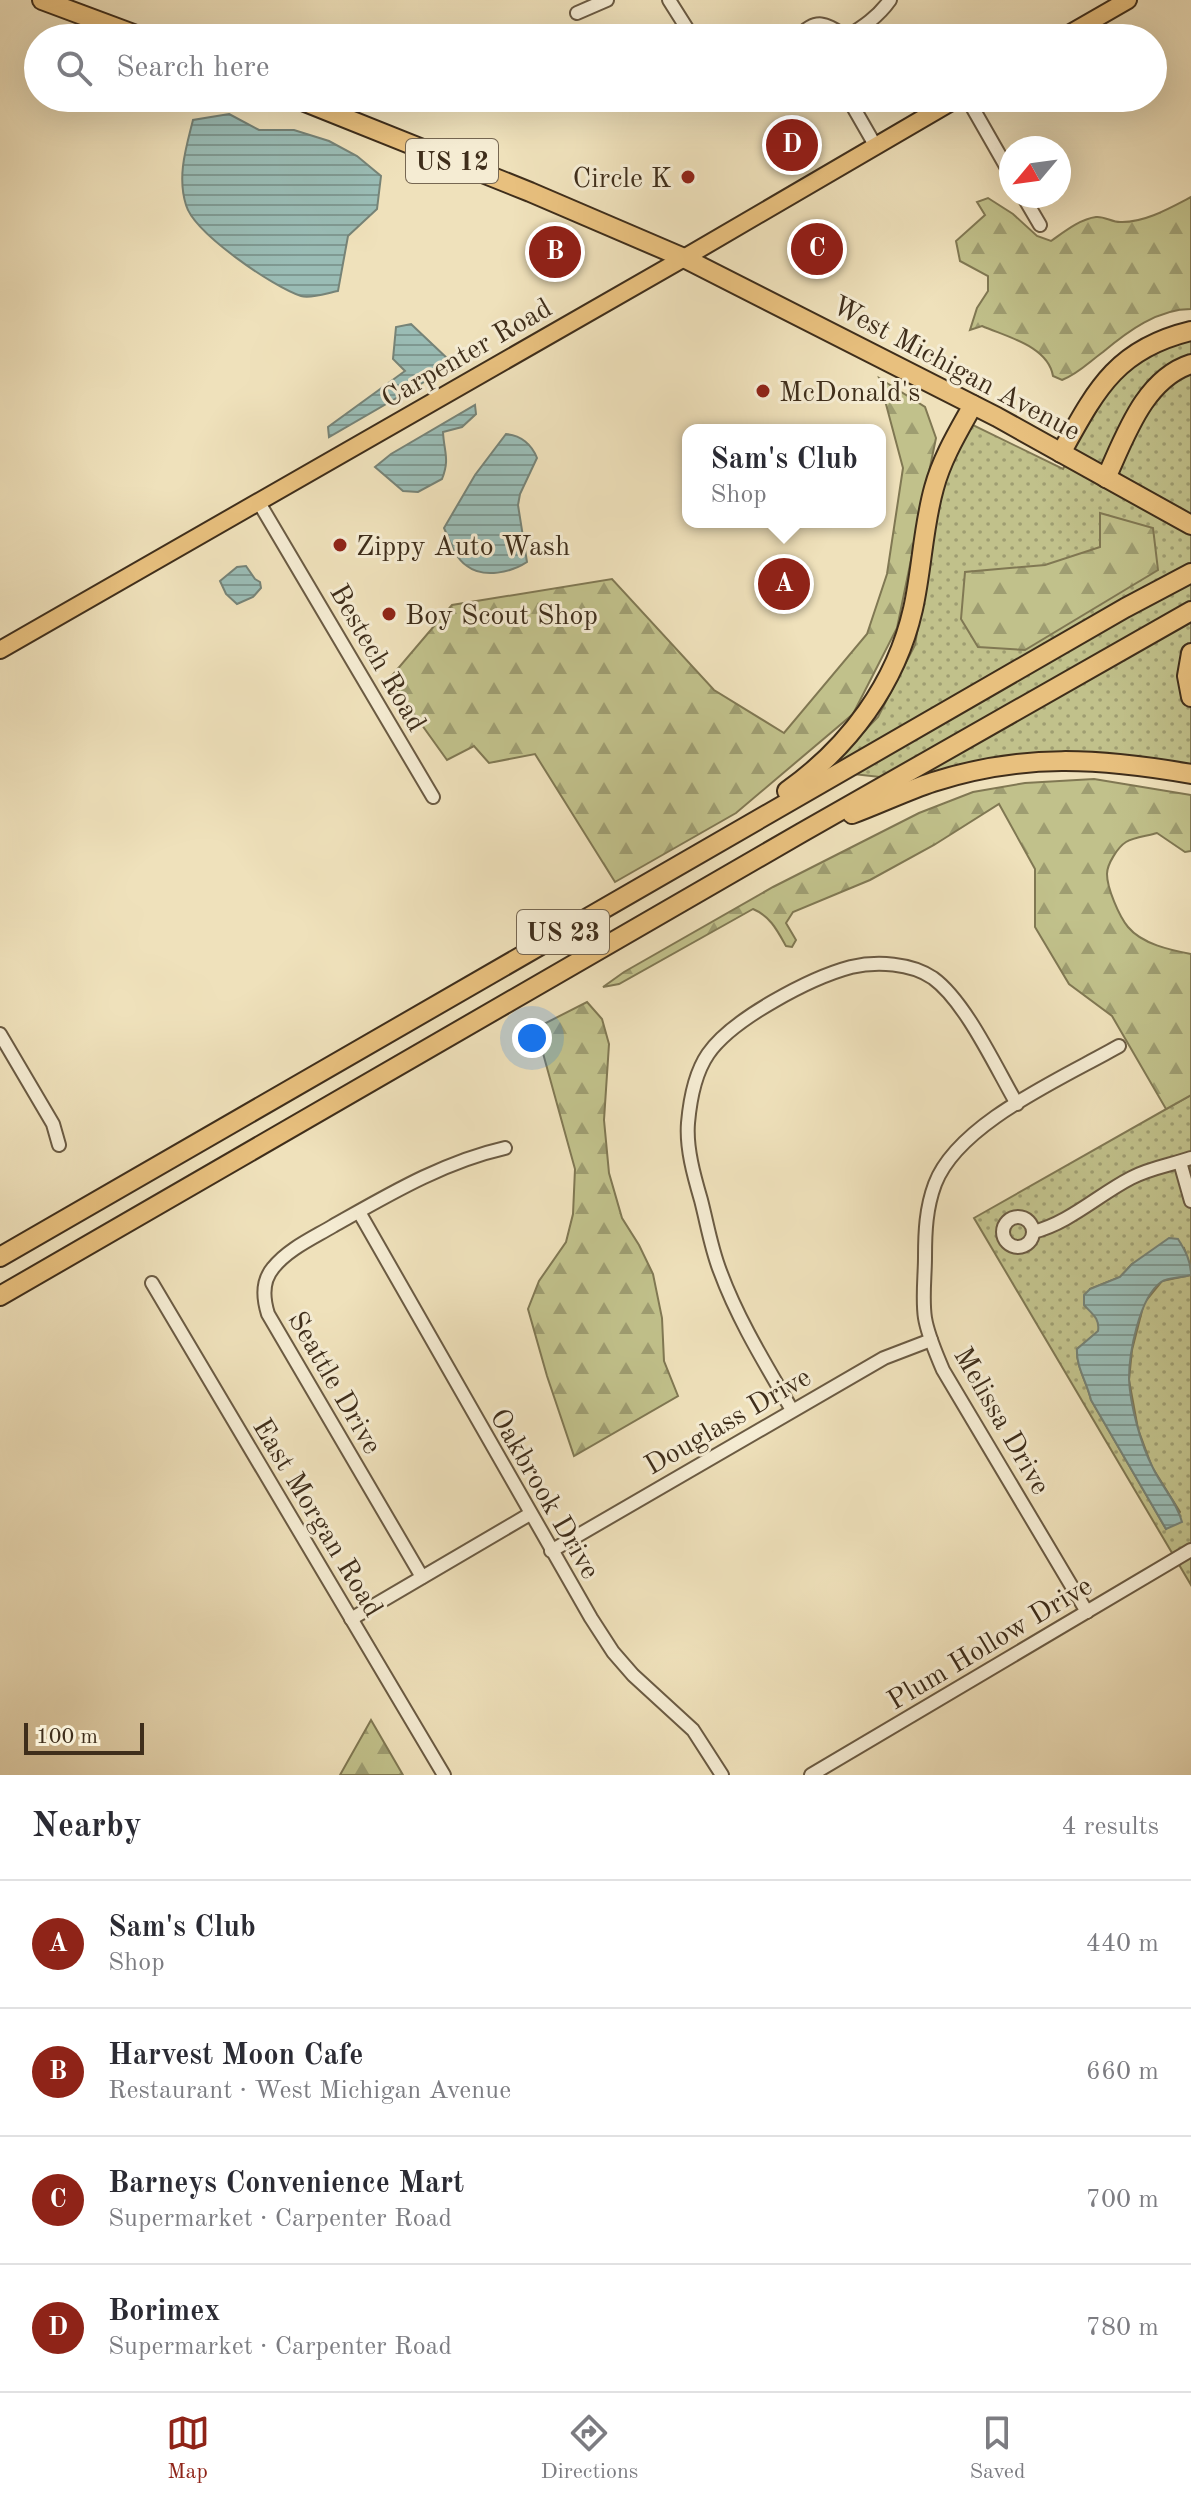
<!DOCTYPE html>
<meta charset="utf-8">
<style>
:root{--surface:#fff;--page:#f7f7f7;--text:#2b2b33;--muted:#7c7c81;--line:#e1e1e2;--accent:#8f2418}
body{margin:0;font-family:"Old Standard TT",serif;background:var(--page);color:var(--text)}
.compass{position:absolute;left:999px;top:136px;width:72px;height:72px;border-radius:50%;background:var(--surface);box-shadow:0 8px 32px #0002;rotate:241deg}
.scale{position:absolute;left:24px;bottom:20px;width:120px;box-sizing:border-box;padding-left:8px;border:4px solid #3f2e1b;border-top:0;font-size:22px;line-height:28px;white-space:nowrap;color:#3f2e1b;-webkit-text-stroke:6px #f5ecd3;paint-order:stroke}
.you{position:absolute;left:532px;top:1038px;width:28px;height:28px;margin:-20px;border:6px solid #fff;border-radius:50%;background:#1a73e8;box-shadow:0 0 0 12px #1a73e833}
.badge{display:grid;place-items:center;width:52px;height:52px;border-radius:50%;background:var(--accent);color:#fff;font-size:26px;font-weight:700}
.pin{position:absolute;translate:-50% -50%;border:4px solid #fff;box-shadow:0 2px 8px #0006}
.popup{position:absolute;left:682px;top:424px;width:204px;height:104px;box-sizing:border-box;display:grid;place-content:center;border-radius:16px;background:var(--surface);filter:drop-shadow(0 2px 6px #0005);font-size:26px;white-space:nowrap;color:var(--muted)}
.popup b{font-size:30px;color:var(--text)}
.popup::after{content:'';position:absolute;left:50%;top:100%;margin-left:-16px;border:16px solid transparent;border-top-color:var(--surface)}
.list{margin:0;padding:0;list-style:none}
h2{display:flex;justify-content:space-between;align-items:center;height:104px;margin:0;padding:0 32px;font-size:34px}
h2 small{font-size:26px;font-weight:400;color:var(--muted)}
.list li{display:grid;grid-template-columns:52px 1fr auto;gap:24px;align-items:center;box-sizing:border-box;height:128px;padding:0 32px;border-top:2px solid var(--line)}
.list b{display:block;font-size:30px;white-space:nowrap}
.list p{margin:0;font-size:26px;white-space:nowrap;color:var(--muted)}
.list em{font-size:26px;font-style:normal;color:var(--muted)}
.icon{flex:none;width:44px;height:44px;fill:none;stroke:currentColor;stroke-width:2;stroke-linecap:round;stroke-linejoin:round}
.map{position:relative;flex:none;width:1191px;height:1775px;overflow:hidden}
.search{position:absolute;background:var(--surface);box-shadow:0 8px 32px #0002;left:24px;right:24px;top:24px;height:88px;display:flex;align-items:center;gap:20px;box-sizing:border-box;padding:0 28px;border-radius:44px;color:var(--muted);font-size:30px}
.sheet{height:616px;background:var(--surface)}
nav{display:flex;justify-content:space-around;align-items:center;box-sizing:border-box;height:112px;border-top:2px solid var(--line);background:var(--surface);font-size:22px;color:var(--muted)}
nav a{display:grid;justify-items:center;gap:4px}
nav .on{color:var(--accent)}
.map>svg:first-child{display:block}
</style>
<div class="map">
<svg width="1191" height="1775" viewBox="0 0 1191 1775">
<defs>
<pattern id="grass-dots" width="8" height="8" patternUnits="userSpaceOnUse" patternTransform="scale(2)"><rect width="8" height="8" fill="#c1c18b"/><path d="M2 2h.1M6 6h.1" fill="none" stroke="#9e9d71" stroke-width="1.8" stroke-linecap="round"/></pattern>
<pattern id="forest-firs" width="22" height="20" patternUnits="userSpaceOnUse" patternTransform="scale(2)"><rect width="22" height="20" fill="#c1c18b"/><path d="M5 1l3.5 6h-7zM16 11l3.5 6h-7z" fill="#9e9d71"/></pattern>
<pattern id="water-rules" width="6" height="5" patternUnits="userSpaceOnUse" patternTransform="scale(2)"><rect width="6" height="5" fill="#9abcb5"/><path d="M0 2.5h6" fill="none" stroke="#7f9992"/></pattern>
</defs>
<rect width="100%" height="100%" fill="#efe1bb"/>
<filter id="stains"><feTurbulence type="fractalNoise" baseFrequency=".0025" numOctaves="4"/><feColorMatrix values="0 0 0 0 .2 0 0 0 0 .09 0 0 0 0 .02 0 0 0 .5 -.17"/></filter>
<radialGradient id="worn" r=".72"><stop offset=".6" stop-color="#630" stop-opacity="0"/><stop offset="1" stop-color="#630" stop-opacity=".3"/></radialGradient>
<g fill="url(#grass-dots)" stroke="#807853" stroke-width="2">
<polygon points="1191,340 1191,767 1084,753 997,757 916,781 826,771 878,717 915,645 941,488 971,424 1063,469 1105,392 1149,354"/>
<path d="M1191,1095v174l-7,-21 -44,12 -8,4 -12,13 -30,12 1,23c7,5 9,10 8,19l-22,18c-1,18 10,33 14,51l75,129 14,-17 -28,-45 -14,-38 -9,-49 3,-30 12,-47 18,-22 29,-6v310l-217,-367z"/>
</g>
<g fill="url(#forest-firs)" stroke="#807853" stroke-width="2">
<path d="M1191,197v112c-33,0 -63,22 -88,43 -14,10 -25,22 -41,28l-9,-4c-5,-30 -46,-39 -71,-50l-12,4 7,-22 11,-17v-15l-28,-15 -4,-20 29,-26 -8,-13 11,-4 25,16 24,22 14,5c13,-9 29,-22 45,-24 8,-1 16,5 24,5 24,1 50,-14 71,-25z"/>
<polygon points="879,378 925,407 936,438 897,628 853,714 736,813 615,882 535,754 489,763 474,746 447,760 389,679 452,605 612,579 714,690 784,733 867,634 887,574 903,468"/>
<polygon points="1100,513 1153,528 1158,570 1025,650 978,647 961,619 965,572 1045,565 1100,547"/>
<path d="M1094,779l97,16v56l-6,1 -28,-19c-9,3 -23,4 -31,9 -8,5 -19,22 -19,32 0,14 12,42 21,53 14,17 42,23 63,27v141l-25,14 -54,-93 -43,-32 -34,-57v-58l-36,-65 -65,41 -64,35 -77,32 -7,11 10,17 -4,7 -6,-1c-9,-16 -16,-30 -33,-37l-134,75 -16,3 21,-15 149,-85 146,-74 54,-21 52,-9z"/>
<polygon points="587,1002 602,1019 609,1044 604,1120 609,1173 622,1218 639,1245 653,1274 662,1318 664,1361 678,1396 574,1456 547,1376 528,1309 539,1281 566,1242 573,1214 575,1169 536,1028"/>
<polygon points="371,1720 403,1775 340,1775"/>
</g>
<g fill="url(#water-rules)" stroke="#768377" stroke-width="2">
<path d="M229,114l30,16h35l35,11 28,15 24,20 -4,33 -29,27 -10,55c-11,2 -27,8 -37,5 -28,-9 -107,-63 -115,-91 -9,-29 0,-57 7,-85z"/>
<polygon points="411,324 450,361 450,367 329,437 328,427 405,371 393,359 396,327"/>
<path d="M475,405l1,9 -14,13 -19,5c1,20 7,27 -1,47l-24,13 -15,-1 -28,-24 16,-13z"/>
<path d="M506,434c15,1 26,11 31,24l-17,36 -2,11 9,57c-15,10 -43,17 -60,4 -12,-8 -17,-25 -23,-38l31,-53z"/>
<polygon points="246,566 255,579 260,582 261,588 253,597 237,604 226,594 220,581 237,567"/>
<path d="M1169,1238l9,1c7,11 13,22 13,36 -9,3 -22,2 -30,7 -22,16 -32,71 -32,97 1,26 12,66 24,89 9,19 24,34 29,54l-16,7 -75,-129c-4,-18 -15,-33 -14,-51l21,-18c2,-13 -6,-17 -14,-26v-10l6,-6 30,-12 12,-13z"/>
</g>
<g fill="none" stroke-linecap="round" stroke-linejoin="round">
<defs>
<g id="minor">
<polyline points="669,0 693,38"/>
<polyline points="577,13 607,0"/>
<path d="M798,38c17,-21 29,-15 48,-1"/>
<path d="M845,38c18,-11 33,-21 45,-38"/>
<polyline points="848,98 875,145"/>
<polyline points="967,98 1011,175"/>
<polyline points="1023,196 1040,225"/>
<polyline points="258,501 433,797"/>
<polyline points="0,1034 53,1124 59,1145"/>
<polyline points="1180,1162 1191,1201"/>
<polyline points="359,1212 591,1618 613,1652 633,1675 693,1730 722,1775"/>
<circle cx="1018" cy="1232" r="15"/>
<path d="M1033,1232c36,-9 65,-37 98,-54 19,-10 40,-13 60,-20"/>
<polyline points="152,1283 444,1775"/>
<path d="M792,1410c-26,-45 -54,-90 -72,-139 -9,-23 -13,-48 -19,-71 -7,-24 -15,-52 -13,-77 2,-23 7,-50 20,-69 24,-35 102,-76 143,-87 26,-6 60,-4 82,11 33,24 63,90 84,126"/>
<polyline points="551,1551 884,1358 931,1340"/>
<path d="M422,1577l-154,-263c-5,-16 -6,-33 5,-46 15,-19 40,-30 60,-42 55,-31 110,-64 172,-78"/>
<path d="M1087,1612l-144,-242c-7,-17 -15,-34 -18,-52 -3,-19 0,-42 0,-61 0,-25 1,-49 10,-73 23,-61 128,-106 184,-138"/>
<polyline points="351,1619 530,1514"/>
<polyline points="811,1775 1191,1550"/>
</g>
<g id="major">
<polyline points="1062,38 1128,0"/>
<polyline points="0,650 684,258 958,98"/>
</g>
<g id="highway">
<polyline points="42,0 144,38"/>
<polyline points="295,98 530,192 684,258 997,417 1191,525"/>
<path d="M1061,453c35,-63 55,-104 130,-122"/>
<path d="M1106,478c19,-41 38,-99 85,-114"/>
<polyline points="1191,653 1187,676 1191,697"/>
<path d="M787,791c62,-44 109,-107 126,-182 9,-40 10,-82 21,-121 8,-30 24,-56 39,-83"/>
<path d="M852,814c27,-10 54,-23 81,-32 91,-29 166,-24 258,-8"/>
<polyline points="0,1257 1125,608 1191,573"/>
<polyline points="0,1296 801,833 1191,611"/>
</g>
</defs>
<use href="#minor" stroke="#6b5b43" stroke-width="16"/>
<use href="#major" stroke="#3f2e1b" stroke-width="20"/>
<use href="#highway" stroke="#3f2e1b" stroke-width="22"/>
<use href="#minor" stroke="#f5ecd3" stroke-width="12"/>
<use href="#major" stroke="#e8c07e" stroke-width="16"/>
<use href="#highway" stroke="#e8c07e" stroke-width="18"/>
</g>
<g fill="#8f2418" stroke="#f5ecd3" stroke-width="3">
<circle cx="688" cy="177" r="8"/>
<circle cx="763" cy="391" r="8"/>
<circle cx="340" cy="545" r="8"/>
<circle cx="389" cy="614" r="8"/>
</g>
<g text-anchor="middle" stroke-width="6" stroke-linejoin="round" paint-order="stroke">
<g fill="#f5ecd3" stroke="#766752" stroke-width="2">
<rect x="406" y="139" width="92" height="44" rx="6"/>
<rect x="517" y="910" width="92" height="44" rx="6"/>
</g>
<g font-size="26" font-weight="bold" fill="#3f2e1b">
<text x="452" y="170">US 12</text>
<text x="563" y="941">US 23</text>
</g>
<g font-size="28" fill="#3f2e1b" stroke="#f5ecd3" text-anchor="start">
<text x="672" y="187" text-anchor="end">Circle K</text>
<text x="779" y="401">McDonald's</text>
<text x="356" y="555">Zippy Auto Wash</text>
<text x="405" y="624">Boy Scout Shop</text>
</g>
<g font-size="28" fill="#3f2e1b" stroke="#f5ecd3">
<text transform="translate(466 352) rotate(-30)" y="10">Carpenter Road</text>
<text transform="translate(957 367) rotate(28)" y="10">West Michigan Avenue</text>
<text transform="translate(379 657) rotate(60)" y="10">Bestech Road</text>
<text transform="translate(336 1382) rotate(60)" y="10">Seattle Drive</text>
<text transform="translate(727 1420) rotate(-30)" y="10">Douglass Drive</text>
<text transform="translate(1003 1420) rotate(60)" y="10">Melissa Drive</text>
<text transform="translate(546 1493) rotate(60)" y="10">Oakbrook Drive</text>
<text transform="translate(319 1517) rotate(59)" y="10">East Morgan Road</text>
<text transform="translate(989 1642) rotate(-31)" y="10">Plum Hollow Drive</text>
</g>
</g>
<rect width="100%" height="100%" filter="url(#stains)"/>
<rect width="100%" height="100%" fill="url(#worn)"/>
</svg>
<svg class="compass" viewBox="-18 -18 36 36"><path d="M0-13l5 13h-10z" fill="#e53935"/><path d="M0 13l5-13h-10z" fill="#7c7c81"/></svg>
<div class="scale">100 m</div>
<div class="you"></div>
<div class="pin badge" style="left:784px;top:584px">A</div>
<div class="popup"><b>Sam's Club</b>Shop</div>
<div class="pin badge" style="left:555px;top:252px">B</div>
<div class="pin badge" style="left:817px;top:249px">C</div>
<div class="pin badge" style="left:792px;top:145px">D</div>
<div class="search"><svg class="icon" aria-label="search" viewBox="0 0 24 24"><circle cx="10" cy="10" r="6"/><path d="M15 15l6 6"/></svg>Search here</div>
</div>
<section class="sheet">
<h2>Nearby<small>4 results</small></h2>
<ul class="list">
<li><span class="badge">A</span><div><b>Sam's Club</b><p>Shop</p></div><em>440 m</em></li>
<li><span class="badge">B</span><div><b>Harvest Moon Cafe</b><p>Restaurant · West Michigan Avenue</p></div><em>660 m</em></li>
<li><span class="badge">C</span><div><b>Barneys Convenience Mart</b><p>Supermarket · Carpenter Road</p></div><em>700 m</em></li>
<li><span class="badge">D</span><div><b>Borimex</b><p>Supermarket · Carpenter Road</p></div><em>780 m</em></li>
</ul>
</section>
<nav>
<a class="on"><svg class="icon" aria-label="map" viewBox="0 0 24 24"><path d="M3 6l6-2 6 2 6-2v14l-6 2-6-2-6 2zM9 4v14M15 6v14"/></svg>Map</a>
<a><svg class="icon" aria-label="directions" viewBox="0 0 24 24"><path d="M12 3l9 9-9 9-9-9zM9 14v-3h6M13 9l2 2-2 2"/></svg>Directions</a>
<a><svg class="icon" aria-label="saved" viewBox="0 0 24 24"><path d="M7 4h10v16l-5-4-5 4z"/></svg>Saved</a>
</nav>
